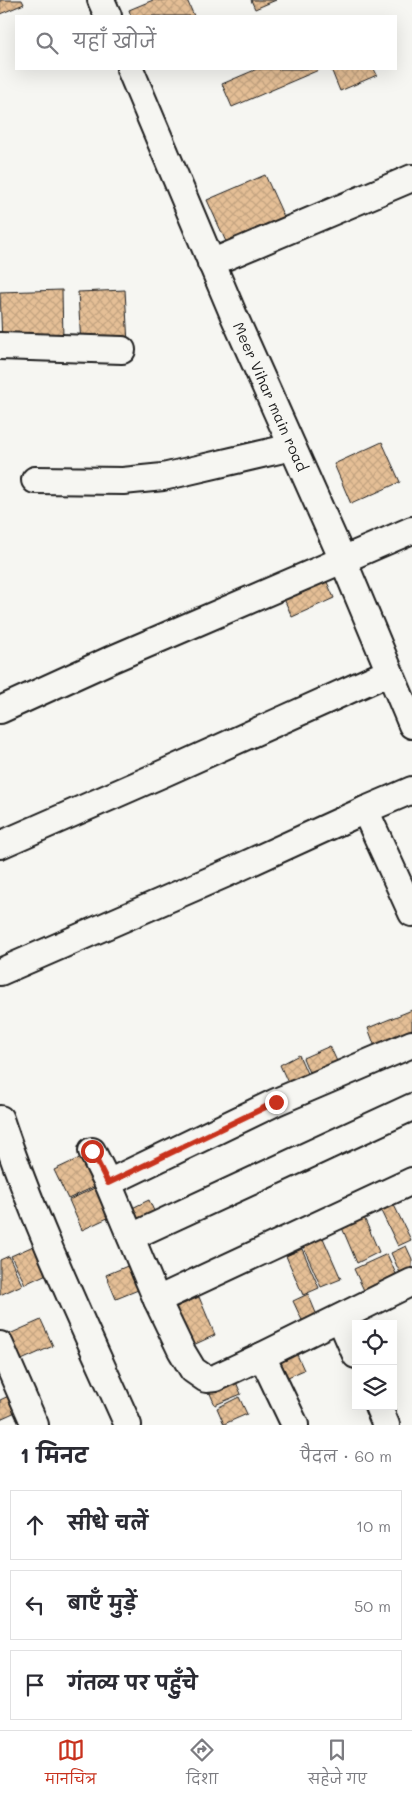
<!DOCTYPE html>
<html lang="hi">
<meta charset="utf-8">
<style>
:root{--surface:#fff;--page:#f2f2f3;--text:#2b2b33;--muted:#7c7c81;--line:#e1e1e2;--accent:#c8321e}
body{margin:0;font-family:Mali,"Playpen Sans Deva",sans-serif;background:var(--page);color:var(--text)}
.controls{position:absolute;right:15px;bottom:15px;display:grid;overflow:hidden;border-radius:0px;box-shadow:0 5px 20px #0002}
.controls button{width:45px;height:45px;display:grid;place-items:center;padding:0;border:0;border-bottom:1px solid var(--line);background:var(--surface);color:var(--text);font:25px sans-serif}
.stop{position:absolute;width:15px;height:15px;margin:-11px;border:4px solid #c8321e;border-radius:50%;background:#fff}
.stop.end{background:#c8321e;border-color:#fff;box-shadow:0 1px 5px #0008}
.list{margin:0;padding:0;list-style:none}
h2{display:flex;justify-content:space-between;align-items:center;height:65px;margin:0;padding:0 20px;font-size:21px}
h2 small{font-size:16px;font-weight:400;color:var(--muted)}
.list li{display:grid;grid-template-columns:32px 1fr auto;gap:15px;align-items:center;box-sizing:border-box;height:70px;margin:0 10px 10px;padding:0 10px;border:1px solid var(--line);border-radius:0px}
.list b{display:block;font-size:19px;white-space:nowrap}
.list em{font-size:16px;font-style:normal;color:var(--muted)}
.icon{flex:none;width:28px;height:28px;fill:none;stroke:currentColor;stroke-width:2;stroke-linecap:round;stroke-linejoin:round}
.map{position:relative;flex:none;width:412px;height:1425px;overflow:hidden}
.search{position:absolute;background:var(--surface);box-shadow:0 5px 20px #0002;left:15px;right:15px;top:15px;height:55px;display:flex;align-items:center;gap:12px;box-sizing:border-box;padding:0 18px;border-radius:0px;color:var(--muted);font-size:19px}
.sheet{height:305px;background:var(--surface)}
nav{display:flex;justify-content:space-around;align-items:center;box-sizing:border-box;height:70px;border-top:1px solid var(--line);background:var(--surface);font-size:14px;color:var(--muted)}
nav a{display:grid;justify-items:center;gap:2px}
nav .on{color:var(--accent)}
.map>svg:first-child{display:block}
</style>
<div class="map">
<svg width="412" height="1425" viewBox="0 0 412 1425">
<defs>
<pattern id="building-cross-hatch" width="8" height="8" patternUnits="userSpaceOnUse" patternTransform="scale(1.25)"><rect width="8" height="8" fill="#e5bf96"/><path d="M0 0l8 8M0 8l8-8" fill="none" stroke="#c4a481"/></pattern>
</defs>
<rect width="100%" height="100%" fill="#f6f6f2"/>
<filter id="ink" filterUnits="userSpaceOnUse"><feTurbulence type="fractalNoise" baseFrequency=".02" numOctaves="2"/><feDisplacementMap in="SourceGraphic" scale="10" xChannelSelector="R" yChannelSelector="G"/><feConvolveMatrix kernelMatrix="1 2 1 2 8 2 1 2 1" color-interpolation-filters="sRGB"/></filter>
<g filter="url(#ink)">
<g fill="url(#building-cross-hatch)" stroke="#1c1c1c">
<polygon points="0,0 22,0 24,4 0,14"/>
<polygon points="153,0 187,0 194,16 131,16 129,10"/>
<polygon points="251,0 276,0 255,9"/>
<polygon points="257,69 321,69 232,107 222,84"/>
<polygon points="331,69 374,69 377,75 340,91"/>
<polygon points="265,175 285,219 227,244 207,200"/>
<polygon points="62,290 63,340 2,343 0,292"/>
<polygon points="125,290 128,344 81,346 78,292"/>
<polygon points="382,442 400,482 351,504 334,464"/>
<polygon points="323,573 334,598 292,617 281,592"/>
<polygon points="412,1010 412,1038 377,1052 368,1028"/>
<polygon points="330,1046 340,1068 312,1080 303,1058"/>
<polygon points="299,1055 311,1083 292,1092 280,1065"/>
<polygon points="86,1155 100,1184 68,1199 54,1170"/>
<polygon points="101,1185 114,1215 82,1230 69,1200"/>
<polygon points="149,1200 160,1224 139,1233 128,1210"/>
<polygon points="392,1201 411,1240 398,1246 379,1207"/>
<polygon points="362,1213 379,1252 357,1263 340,1223"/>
<polygon points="323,1238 341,1279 321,1287 303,1246"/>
<polygon points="40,1243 53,1271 25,1284 11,1256"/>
<polygon points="406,1246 412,1259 412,1280 405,1284 391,1253"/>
<polygon points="302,1249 319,1288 303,1295 286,1256"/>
<polygon points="387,1254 400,1283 368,1299 354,1269"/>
<polygon points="9,1256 22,1285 0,1295 0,1260"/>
<polygon points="137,1262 148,1286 116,1299 106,1275"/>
<polygon points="308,1294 321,1325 307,1331 293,1301"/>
<polygon points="199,1297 215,1335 189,1347 172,1309"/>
<polygon points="41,1320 53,1346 17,1362 5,1336"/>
<polygon points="294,1348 304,1370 281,1380 271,1358"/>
<polygon points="234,1377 241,1394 215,1405 208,1389"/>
<polygon points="13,1394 20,1410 0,1419 0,1400"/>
<polygon points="239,1397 247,1414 224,1424 217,1408"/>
</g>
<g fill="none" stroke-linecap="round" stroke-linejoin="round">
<defs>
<g id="street">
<polyline points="101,0 108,16"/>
<polyline points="130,69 234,316 343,560 412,725"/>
<polyline points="211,263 412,178"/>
<polyline points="0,346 122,350"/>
<polyline points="35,480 123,481 163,477 292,447"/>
<polyline points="0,710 110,660 412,530"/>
<polyline points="365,810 412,913"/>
<polyline points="0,845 162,774 389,672"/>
<polyline points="0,972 225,874 365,810 412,790"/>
<path d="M0,1119c35,105 83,205 128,306"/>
<polyline points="92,1151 108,1183 157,1300 181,1350 193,1370 206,1379 215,1378 262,1356 295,1425"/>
<polyline points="108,1183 276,1102 412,1044"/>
<polyline points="131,1237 412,1107"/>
<polyline points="157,1300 412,1181"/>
<polyline points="340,1318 356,1355"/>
<polyline points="0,1345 35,1425"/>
<polyline points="262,1356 412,1282"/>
<polyline points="378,1406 386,1425"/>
</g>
</defs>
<use href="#street" stroke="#1c1c1c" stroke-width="30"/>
<use href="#street" stroke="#f6f6f2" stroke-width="26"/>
</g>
</g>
<g fill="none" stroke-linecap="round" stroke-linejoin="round" filter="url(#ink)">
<polyline stroke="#c8321e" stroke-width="6" points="92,1151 108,1183 276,1102"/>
</g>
<g text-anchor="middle" stroke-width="4" stroke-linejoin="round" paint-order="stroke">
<g font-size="15" fill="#1c1c1c" stroke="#f6f6f2">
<text transform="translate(270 397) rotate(66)" y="5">Meer Vihar main road</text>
</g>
</g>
</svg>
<div class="controls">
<button><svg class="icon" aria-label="locate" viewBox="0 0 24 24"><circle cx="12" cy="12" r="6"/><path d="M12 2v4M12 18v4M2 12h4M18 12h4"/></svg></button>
<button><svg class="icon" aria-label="layers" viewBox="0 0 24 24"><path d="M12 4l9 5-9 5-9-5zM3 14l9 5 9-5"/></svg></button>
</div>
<div class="stop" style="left:92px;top:1151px"></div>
<div class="stop end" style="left:276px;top:1102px"></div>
<div class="search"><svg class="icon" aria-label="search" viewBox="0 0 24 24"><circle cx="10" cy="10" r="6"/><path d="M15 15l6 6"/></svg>यहाँ खोजें</div>
</div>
<section class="sheet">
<h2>1 मिनट<small>पैदल · 60 m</small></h2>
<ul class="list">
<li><svg class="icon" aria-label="ahead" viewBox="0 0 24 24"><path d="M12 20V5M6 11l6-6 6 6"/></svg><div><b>सीधे चलें</b></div><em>10 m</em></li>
<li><svg class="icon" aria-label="left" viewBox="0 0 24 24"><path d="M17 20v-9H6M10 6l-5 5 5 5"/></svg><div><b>बाएँ मुड़ें</b></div><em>50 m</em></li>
<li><svg class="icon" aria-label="arrive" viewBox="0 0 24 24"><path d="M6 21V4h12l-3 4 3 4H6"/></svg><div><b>गंतव्य पर पहुँचे</b></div></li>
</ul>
</section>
<nav>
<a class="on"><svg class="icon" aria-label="map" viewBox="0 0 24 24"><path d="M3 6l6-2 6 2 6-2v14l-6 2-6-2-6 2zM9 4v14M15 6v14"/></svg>मानचित्र</a>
<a><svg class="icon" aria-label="directions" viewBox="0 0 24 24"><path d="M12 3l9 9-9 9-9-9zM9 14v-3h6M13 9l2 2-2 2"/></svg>दिशा</a>
<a><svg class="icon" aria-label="saved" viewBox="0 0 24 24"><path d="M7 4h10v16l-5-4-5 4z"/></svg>सहेजे गए</a>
</nav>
